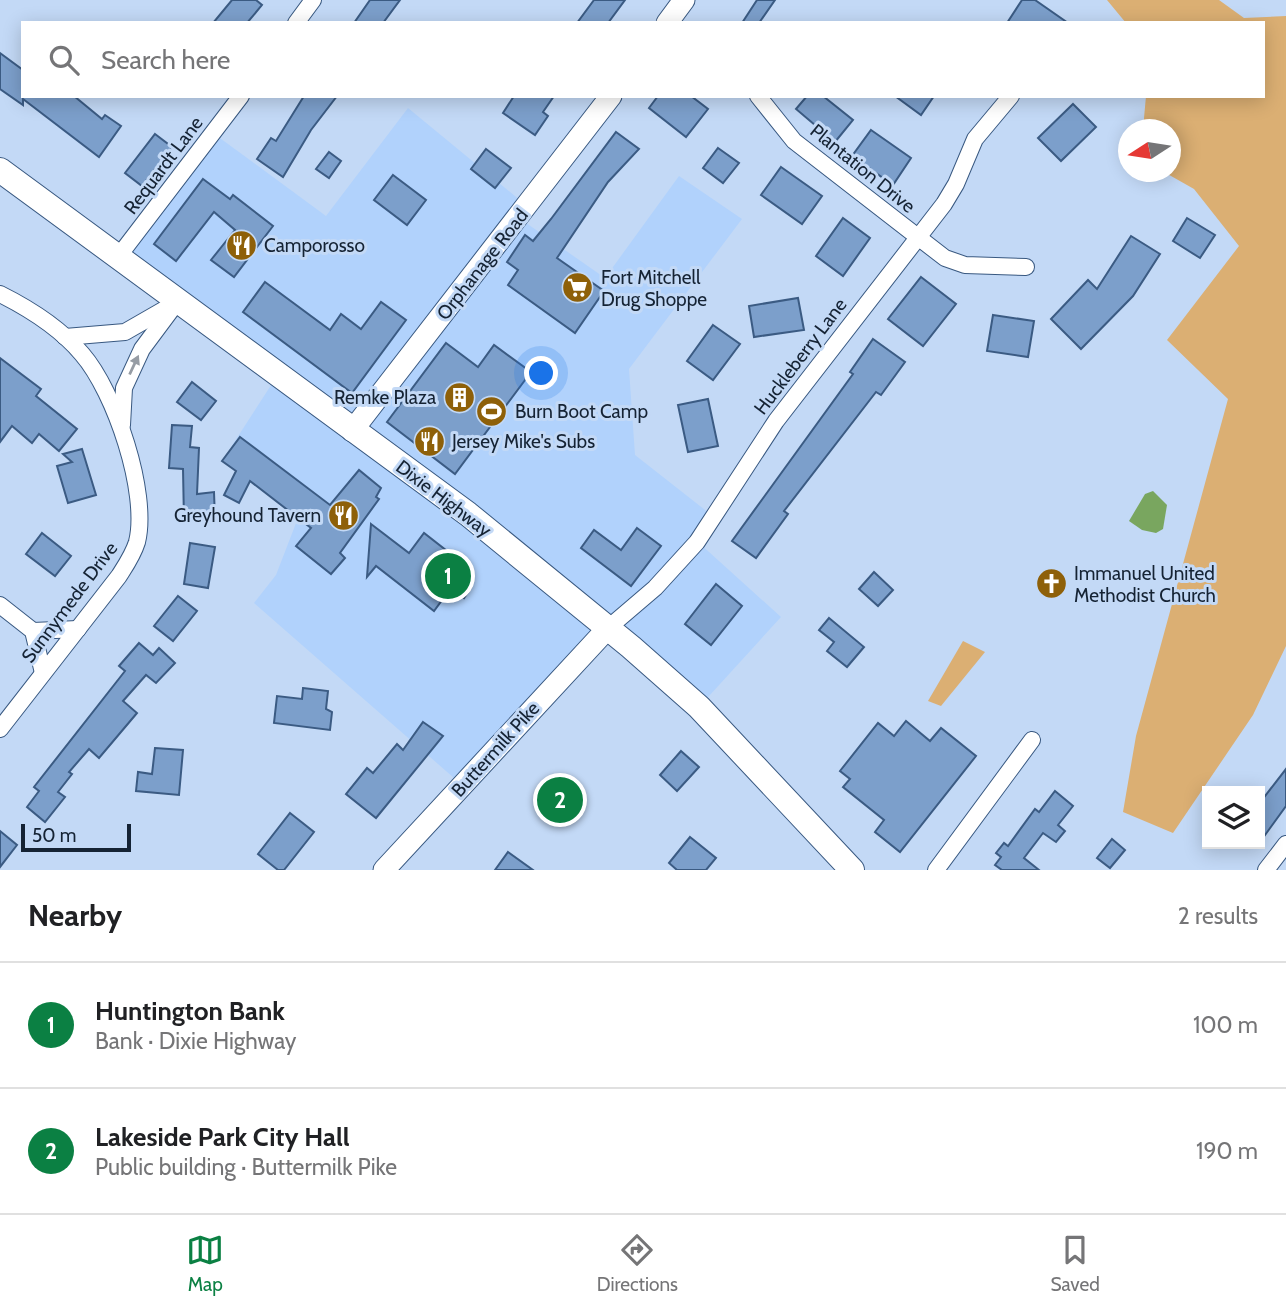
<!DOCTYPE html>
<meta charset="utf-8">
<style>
:root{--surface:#fff;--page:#f2f2f2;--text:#202124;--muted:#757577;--line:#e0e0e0;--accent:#0b8043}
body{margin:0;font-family:Cabin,sans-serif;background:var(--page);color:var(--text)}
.controls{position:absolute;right:21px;bottom:21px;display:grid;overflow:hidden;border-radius:0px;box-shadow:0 4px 18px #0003}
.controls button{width:63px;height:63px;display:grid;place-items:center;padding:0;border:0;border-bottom:2px solid var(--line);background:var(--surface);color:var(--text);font:35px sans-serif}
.compass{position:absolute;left:1118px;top:119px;width:63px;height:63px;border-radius:50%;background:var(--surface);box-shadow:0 4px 18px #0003;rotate:258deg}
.scale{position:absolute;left:21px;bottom:18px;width:110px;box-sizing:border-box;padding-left:7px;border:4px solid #152334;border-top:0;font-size:19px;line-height:24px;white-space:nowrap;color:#152334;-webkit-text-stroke:5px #c3d9f6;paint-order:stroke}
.you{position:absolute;left:542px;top:374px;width:24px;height:24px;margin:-18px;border:5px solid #fff;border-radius:50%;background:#1a73e8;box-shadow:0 0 0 10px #1a73e833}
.badge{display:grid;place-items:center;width:46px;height:46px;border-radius:50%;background:var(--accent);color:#fff;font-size:23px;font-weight:700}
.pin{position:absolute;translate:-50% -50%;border:4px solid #fff;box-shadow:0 2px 7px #0006}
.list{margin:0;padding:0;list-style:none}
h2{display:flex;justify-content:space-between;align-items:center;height:91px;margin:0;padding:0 28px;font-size:30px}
h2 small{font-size:23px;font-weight:400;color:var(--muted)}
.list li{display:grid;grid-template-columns:46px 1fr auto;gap:21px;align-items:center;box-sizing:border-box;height:126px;padding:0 28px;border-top:2px solid var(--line)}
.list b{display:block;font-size:26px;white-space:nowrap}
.list p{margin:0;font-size:23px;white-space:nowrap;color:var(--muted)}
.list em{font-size:23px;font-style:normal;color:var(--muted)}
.icon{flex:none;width:38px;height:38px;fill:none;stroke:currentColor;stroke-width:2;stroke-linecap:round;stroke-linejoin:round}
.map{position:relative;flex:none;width:1286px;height:870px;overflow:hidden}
.search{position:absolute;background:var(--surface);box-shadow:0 4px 18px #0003;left:21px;right:21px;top:21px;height:77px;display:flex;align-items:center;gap:18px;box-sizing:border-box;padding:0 24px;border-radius:0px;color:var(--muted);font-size:26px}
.sheet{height:343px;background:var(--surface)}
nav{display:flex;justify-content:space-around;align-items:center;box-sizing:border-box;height:98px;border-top:2px solid var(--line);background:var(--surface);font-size:19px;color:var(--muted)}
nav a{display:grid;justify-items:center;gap:4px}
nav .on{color:var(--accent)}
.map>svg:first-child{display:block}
</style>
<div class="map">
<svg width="1286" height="870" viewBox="0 0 1286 870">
<rect width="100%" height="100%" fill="#c3d9f6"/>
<polygon fill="#b1d2fc" points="408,108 527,206 519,218 605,278 679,176 742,219 629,369 635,455 714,517 698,542 781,617 699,707 607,629 462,785 254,603 276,575 298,518 222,461 277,376 118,257 213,133 326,216"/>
<g fill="#dbaf73">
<polygon points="1107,0 1219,0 1244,18 1286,16 1286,646 1253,715 1173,833 1123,812 1136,736 1228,399 1167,340 1239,246 1194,189 1164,172 1170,172 1170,130 1143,129 1146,96 1263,96 1263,23 1126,23"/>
<polygon points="963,641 985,652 941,706 928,701"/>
</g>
<polygon fill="#79a65f" points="1153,491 1167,505 1163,529 1156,533 1142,530 1129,521 1145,494"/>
<g fill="#7c9fcb" stroke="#3b5b83" stroke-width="2">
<polygon points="232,0 256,0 262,5 247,23 213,23"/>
<polygon points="370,0 400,0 383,23 354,23"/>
<polygon points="594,0 625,0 608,23 577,23"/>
<polygon points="757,0 775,0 759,23 742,23"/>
<polygon points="1022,0 1035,0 1068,23 1007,23"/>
<polygon points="0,53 23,70 23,96 74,96 102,119 105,115 121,126 99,157 23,99 23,105 0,89"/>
<polygon points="304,96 337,96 311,130 283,177 257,159 271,138 276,141"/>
<polygon points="514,96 554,96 543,112 548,116 535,135 503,113"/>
<polygon points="658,96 691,96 708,109 686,137 649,108"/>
<polygon points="807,96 823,96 853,120 835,142 796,109"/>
<polygon points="895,96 934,96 921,115"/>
<polygon points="1073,104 1096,127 1061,161 1038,138"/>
<polygon points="871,130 911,158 893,185 852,156"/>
<polygon points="616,132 639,149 608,182 557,258 604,291 575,333 508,285 518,270 507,262 525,235 533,241 551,219"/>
<polygon points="155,134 172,147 142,186 125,173"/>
<polygon points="718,148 739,163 723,183 703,168"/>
<polygon points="486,149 511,168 495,188 471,169"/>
<polygon points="329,152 341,161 329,178 316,169"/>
<polygon points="781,167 822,196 802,224 761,195"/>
<polygon points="393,175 426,200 407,225 374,200"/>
<polygon points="203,179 230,199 233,195 273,226 234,277 211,260 235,230 214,212 176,261 154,244"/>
<polygon points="843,218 870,238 843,276 816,256"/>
<polygon points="1187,218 1215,235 1200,258 1173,241"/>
<polygon points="1131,236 1160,254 1133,296 1081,349 1051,319 1088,280 1097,289"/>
<polygon points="921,277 956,304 923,346 888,319"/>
<polygon points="265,282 330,330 341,314 361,329 381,302 406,320 352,393 243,312"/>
<polygon points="798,298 804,330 754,337 749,306"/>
<polygon points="993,315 1034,321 1028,357 987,351"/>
<polygon points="713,325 740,344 713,380 687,361"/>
<polygon points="873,339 905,362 881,395 876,392 784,511 788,514 756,558 732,541 853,374 850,372"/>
<polygon points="446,343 478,367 494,345 531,372 455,474 387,422"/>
<polygon points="0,358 41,389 36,396 77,429 59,451 39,434 32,443 12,426 0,442"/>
<polygon points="192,382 216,401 201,420 177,402"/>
<polygon points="708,399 718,446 688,452 678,405"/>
<polygon points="172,425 192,426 190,447 199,448 197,494 214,492 215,520 184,521 183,469 169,468"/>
<polygon points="240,437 330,505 359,470 381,488 376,497 379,499 340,553 345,558 331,574 296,546 311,528 250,481 239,503 224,495 236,471 222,461"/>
<polygon points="82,449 96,495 68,503 57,466 72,462 63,454"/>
<polygon points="371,524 409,553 424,533 470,569 462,580 471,588 464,598 451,588 434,611 376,566 367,577"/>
<polygon points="637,528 661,546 631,586 581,548 594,530 621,550"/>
<polygon points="42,533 71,556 55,576 26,554"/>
<polygon points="190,543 215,547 208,588 184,584"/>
<polygon points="874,572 893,590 878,606 859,589"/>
<polygon points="716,584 742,606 711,645 685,624"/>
<polygon points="178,596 197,611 173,641 154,626"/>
<polygon points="829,618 864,647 847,667 827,651 834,642 819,630"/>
<polygon points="139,643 153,655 159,648 175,663 156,683 146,675 123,701 137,713 99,758 89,749 69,772 72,774 58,792 65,797 45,822 27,807 39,791 34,787 125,671 119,666"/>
<polygon points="303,688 328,691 326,709 332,712 330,730 274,723 277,696 302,699"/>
<polygon points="906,721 930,741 941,728 976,756 900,852 875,832 884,820 843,787 850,779 840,771 878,723 894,736"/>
<polygon points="423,722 443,736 376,818 346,794 367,768 373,773 397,744 403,750"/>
<polygon points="155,748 183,750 179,795 136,791 138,772 152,774"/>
<polygon points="681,751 699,767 677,791 660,775"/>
<polygon points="1286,769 1286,806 1260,842 1260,792 1265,796"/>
<polygon points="560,777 582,792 565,818 556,812 552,818 538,808"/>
<polygon points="1055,791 1073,806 1058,825 1065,831 1056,842 1043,833 1024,858 1039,870 1002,870 995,865 1001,857 996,853 1004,843 1008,846 1035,809 1039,812"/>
<polygon points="290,813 314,832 284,870 278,870 258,854"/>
<polygon points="0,831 17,845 0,867"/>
<polygon points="690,837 716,858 706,870 677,870 669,863"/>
<polygon points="1112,839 1125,850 1110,868 1097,858"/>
<polygon points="508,852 533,870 495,870"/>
</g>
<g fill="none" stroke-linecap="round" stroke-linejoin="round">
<defs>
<g id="minor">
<polyline points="296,23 313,0"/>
<polyline points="758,96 794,141 945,258 965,265 1026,267"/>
<polyline points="118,257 241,96"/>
<path d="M0,294c30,15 61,35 82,60 33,38 67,139 55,188 -4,13 -11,23 -18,34l-119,153"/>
<polyline points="65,337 125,332 172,305"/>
<polyline points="122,425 124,388 142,349 177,302"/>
<polyline points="0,605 33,631 43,673"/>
<polyline points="607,629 655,588 697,542 776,421 944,204 956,184 975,139 1011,96"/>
<polyline points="33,631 78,629"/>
<polyline points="936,870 1032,740"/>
<polyline points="1266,870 1286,844"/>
</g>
<g id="secondary">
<polyline points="667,23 684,0"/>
<polyline points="352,431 611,96"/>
<polyline points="384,870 607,629"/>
</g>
<polyline id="primary" points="0,170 468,514 631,647 699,707 852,870"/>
</defs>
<use href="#minor" stroke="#385880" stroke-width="18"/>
<use href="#secondary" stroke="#385880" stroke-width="23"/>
<use href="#primary" stroke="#385880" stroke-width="26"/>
<use href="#minor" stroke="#fff" stroke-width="16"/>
<use href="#secondary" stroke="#fff" stroke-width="21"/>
<use href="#primary" stroke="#fff" stroke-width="24"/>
</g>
<defs><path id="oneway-solid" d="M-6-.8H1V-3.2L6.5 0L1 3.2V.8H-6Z" transform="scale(1.75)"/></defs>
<use fill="#969ca4" href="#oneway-solid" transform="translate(134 365) rotate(-65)"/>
<defs>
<symbol id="restaurant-disc" viewBox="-11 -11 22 22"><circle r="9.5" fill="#8e6009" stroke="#c3d9f6"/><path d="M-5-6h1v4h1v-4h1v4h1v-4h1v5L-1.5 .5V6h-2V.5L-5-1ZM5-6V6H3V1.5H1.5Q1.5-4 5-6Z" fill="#fff"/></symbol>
<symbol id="supermarket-disc" viewBox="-11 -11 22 22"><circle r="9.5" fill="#8e6009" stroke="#c3d9f6"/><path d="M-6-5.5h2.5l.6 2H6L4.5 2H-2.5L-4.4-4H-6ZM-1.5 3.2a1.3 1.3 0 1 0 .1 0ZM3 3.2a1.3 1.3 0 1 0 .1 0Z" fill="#fff"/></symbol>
<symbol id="building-disc" viewBox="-11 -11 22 22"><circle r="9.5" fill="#8e6009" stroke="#c3d9f6"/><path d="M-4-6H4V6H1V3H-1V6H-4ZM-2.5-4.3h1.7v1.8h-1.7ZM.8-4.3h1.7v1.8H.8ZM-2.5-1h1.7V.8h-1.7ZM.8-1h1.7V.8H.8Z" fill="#fff"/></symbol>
<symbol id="stadium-disc" viewBox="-11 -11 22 22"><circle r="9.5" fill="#8e6009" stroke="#c3d9f6"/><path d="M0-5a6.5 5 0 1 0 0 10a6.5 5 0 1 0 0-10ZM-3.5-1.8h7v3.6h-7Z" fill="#fff"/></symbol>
<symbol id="church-disc" viewBox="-11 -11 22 22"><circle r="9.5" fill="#8e6009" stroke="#c3d9f6"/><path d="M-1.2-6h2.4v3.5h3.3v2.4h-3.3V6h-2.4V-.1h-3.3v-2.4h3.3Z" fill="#fff"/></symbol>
</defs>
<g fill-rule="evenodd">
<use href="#restaurant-disc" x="224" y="228" width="35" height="35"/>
<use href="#supermarket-disc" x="560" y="270" width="35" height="35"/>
<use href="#building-disc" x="442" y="380" width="35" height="35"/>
<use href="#stadium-disc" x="474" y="394" width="35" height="35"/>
<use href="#restaurant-disc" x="412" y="424" width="35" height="35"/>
<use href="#restaurant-disc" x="326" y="498" width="35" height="35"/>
<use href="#church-disc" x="1034" y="566" width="35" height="35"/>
</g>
<g text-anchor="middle" stroke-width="6" stroke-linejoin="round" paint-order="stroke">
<g font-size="19" fill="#152334" stroke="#c3d9f6">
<text transform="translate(163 165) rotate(-53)" y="7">Requardt Lane</text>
<text transform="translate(863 168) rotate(39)" y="7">Plantation Drive</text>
<text transform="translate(482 264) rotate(-52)" y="7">Orphanage Road</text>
<text transform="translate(800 356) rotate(-53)" y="7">Huckleberry Lane</text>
<text transform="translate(444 498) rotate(37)" y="7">Dixie Highway</text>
<text transform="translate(69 602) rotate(-53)" y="7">Sunnymede Drive</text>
<text transform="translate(495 749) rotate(-48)" y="7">Buttermilk Pike</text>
</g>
<g font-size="19" fill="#152334" stroke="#c3d9f6" text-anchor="start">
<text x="264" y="252">Camporosso</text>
<text x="601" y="284">Fort Mitchell<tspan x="601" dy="22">Drug Shoppe</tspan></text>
<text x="436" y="404" text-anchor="end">Remke Plaza</text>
<text x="515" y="418">Burn Boot Camp</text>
<text x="452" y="448">Jersey Mike's Subs</text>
<text x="321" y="522" text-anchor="end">Greyhound Tavern</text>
<text x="1074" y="580">Immanuel United<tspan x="1074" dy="22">Methodist Church</tspan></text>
</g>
</g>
</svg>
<div class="controls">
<button><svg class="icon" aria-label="layers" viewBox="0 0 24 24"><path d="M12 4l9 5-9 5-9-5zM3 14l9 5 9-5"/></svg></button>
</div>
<svg class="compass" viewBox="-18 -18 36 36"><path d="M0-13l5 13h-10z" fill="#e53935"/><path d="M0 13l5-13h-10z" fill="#757577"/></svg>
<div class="scale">50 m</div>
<div class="you"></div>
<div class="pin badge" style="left:448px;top:576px">1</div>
<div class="pin badge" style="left:560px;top:800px">2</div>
<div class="search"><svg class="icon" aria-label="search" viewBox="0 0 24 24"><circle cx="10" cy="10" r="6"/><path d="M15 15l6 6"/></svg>Search here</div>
</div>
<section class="sheet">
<h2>Nearby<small>2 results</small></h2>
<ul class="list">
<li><span class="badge">1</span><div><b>Huntington Bank</b><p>Bank · Dixie Highway</p></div><em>100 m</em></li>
<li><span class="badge">2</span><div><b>Lakeside Park City Hall</b><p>Public building · Buttermilk Pike</p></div><em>190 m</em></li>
</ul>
</section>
<nav>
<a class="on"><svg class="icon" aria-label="map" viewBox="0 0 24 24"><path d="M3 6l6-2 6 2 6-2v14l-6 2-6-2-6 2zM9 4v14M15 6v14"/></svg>Map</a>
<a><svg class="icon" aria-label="directions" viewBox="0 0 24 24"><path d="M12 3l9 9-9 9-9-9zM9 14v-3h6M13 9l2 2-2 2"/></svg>Directions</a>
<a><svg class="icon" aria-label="saved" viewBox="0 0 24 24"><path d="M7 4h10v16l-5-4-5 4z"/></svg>Saved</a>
</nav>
